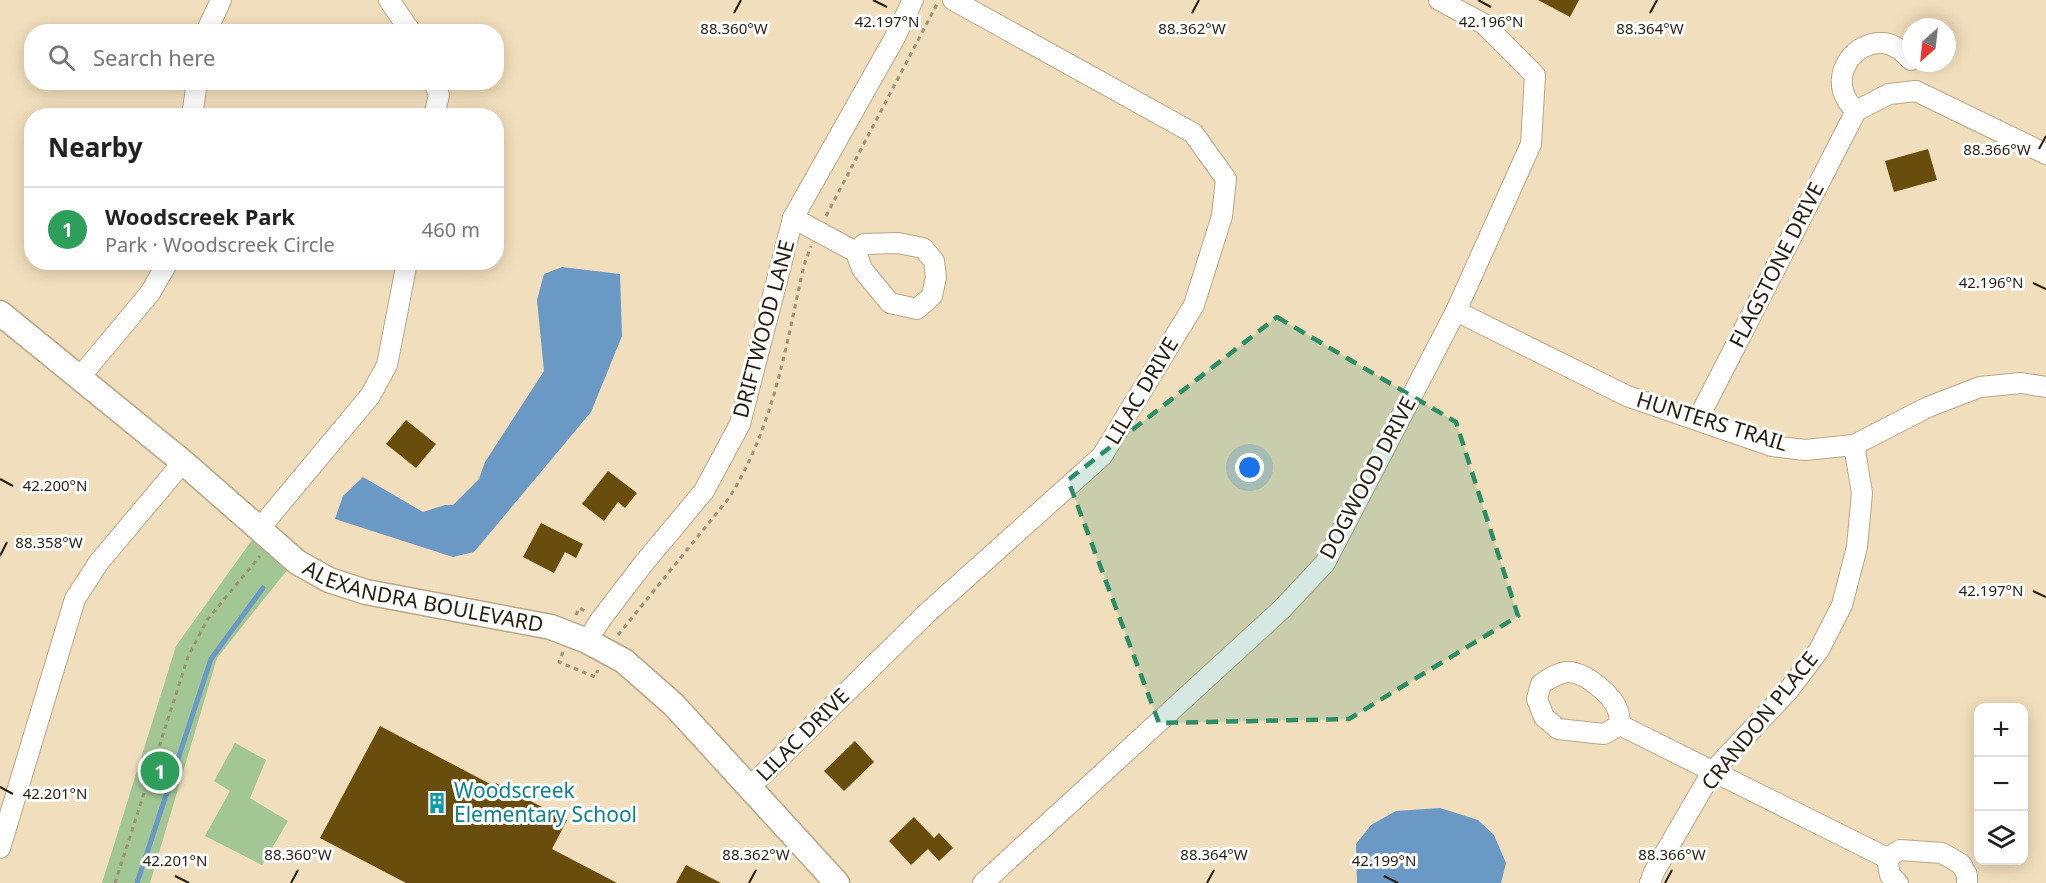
<!DOCTYPE html>
<meta charset="utf-8">
<style>
:root{--surface:#fff;--page:#f6f6f6;--text:#222;--muted:#767676;--line:#e0e0e0;--accent:#111827}
body{margin:0;font-family:"Noto Sans",sans-serif;background:var(--page);color:var(--text)}
.controls{position:absolute;right:18px;bottom:18px;display:grid;overflow:hidden;border-radius:12px;box-shadow:0 3px 15px #0003}
.controls button{width:54px;height:54px;display:grid;place-items:center;padding:0;border:0;border-bottom:2px solid var(--line);background:var(--surface);color:var(--text);font:30px sans-serif}
.compass{position:absolute;left:1902px;top:18px;width:54px;height:54px;border-radius:50%;background:var(--surface);box-shadow:0 3px 15px #0003;rotate:207deg}
.you{position:absolute;left:1250px;top:468px;width:21px;height:21px;margin:-15px;border:4px solid #fff;border-radius:50%;background:#1a73e8;box-shadow:0 0 0 9px #1a73e833}
.badge{display:grid;place-items:center;width:39px;height:39px;border-radius:50%;background:var(--accent);color:#fff;font-size:20px;font-weight:700}
.pin{position:absolute;translate:-50% -50%;border:3px solid #fff;box-shadow:0 2px 6px #0006}
.list{margin:0;padding:0;list-style:none}
h2{display:flex;justify-content:space-between;align-items:center;height:78px;margin:0;padding:0 24px;font-size:26px}
h2 small{font-size:20px;font-weight:400;color:var(--muted)}
.list li{display:grid;grid-template-columns:39px 1fr auto;gap:18px;align-items:center;box-sizing:border-box;height:84px;padding:0 24px;border-top:2px solid var(--line)}
.list b{display:block;font-size:22px;white-space:nowrap}
.list p{margin:0;font-size:20px;white-space:nowrap;color:var(--muted)}
.list em{font-size:20px;font-style:normal;color:var(--muted)}
.icon{flex:none;width:33px;height:33px;fill:none;stroke:currentColor;stroke-width:2;stroke-linecap:round;stroke-linejoin:round}
.map{position:relative;flex:none;width:2046px;height:883px;overflow:hidden}
.search{position:absolute;background:var(--surface);box-shadow:0 3px 15px #0003;left:24px;top:24px;width:480px;height:66px;display:flex;align-items:center;gap:15px;box-sizing:border-box;padding:0 21px;border-radius:24px;color:var(--muted);font-size:22px}
.panel{position:absolute;background:var(--surface);box-shadow:0 3px 15px #0003;left:24px;top:108px;width:480px;height:162px;border-radius:24px}
.map>svg:first-child{display:block}
</style>
<div class="map">
<svg width="2046" height="883" viewBox="0 0 2046 883">
<rect width="100%" height="100%" fill="#f1debc"/>
<g fill="#a2c795">
<polygon points="252,540 288,569 217,658 150,883 102,883 176,646"/>
<polygon points="235,743 266,760 250,798 288,821 262,865 205,836 230,791 214,781"/>
</g>
<g fill="#6a99c6">
<polygon points="562,267 620,274 622,336 591,412 474,552 453,557 335,519 343,496 363,477 423,512 445,505 453,505 479,479 485,462 544,371 537,300 544,274"/>
<polygon points="1440,808 1478,820 1494,835 1506,863 1501,883 1357,883 1356,844 1371,825 1396,811"/>
</g>
<g fill="none" stroke-linecap="round" stroke-linejoin="round">
<polyline stroke="#6a99c6" stroke-width="5" points="137,883 211,659 263,588"/>
</g>
<g fill="#684d0d">
<polygon points="1538,0 1579,0 1570,17"/>
<polygon points="1928,149 1937,180 1894,192 1885,161"/>
<polygon points="406,420 436,444 416,468 386,444"/>
<polygon points="608,471 637,493 625,508 618,502 604,521 582,504"/>
<polygon points="541,523 583,544 576,558 565,552 554,573 523,557"/>
<polygon points="380,726 494,786 496,783 567,820 552,849 617,883 406,883 320,838"/>
<polygon points="855,741 874,762 844,791 824,771"/>
<polygon points="914,817 934,838 939,833 953,848 939,861 928,849 911,865 889,841"/>
<polygon points="686,865 721,883 676,883"/>
</g>
<g fill="none" stroke-linecap="round" stroke-linejoin="round">
<defs>
<g id="minor">
<polyline points="389,0 411,32"/>
<polyline points="206,32 221,0"/>
<polyline points="434,82 439,95 434,116"/>
<path d="M1856,111c-3,-4 -7,-7 -9,-11 -16,-26 7,-59 36,-57 12,1 20,9 28,17"/>
<polyline points="192,116 197,82"/>
<polyline points="793,218 856,252 862,269 890,303 917,309 932,296 936,277 934,261 923,248 898,243 864,244 856,252"/>
<polyline points="1456,311 1627,396 1772,446 1805,450 1854,445 1928,407 1980,387 2021,383 2046,387"/>
<polyline points="80,377 150,293 168,262"/>
<polyline points="1698,419 1856,111 1889,94 1916,91 2046,154"/>
<polyline points="260,528 370,396 387,365 407,262"/>
<polyline points="587,641 601,619 644,563 704,491 740,424 793,218 894,39 913,0"/>
<path d="M1620,725c-1,-4 0,-10 -2,-14 -5,-16 -34,-40 -51,-39 -10,1 -18,7 -26,12l-4,15 7,18 14,12 46,5 16,-9 267,133"/>
<polyline points="749,788 926,614 1102,456 1194,305 1222,216 1226,179 1193,133 953,0"/>
<polyline points="0,848 75,599 99,562 183,462"/>
<polyline points="1887,858 1900,850 1942,853 1961,864 1967,875 1967,883"/>
<polyline points="1887,858 1890,875 1898,883"/>
<polyline points="983,883 1282,609 1325,563 1456,311 1531,144 1535,75 1484,24 1439,0"/>
<polyline points="1650,883 1654,872 1712,772 1788,691 1819,650 1842,605 1857,547 1862,493 1854,445"/>
</g>
<g id="tertiary">
<path id="s1" d="M0,313l183,149 114,100 32,18 37,12 185,35 36,14 37,20 50,44 163,178"/>
</g>
</defs>
<use href="#minor" stroke="#b8a686" stroke-width="22"/>
<use href="#tertiary" stroke="#b8a686" stroke-width="27"/>
<g stroke="#9f9177" stroke-width="3" stroke-dasharray="4.5 4.5" stroke-linecap="butt">
<polyline points="826,216 937,4"/>
<polyline points="576,615 579,608 585,611"/>
<path d="M618,635l111,-137c45,-72 57,-152 75,-233l7,-19"/>
<polyline points="563,652 559,662 595,677 598,670"/>
<polyline points="115,883 188,657 207,620 260,556"/>
</g>
<use href="#minor" stroke="#fff" stroke-width="20"/>
<use href="#tertiary" stroke="#fff" stroke-width="24"/>
</g>
<path fill="#2c8e67" fill-opacity="0.2" stroke="#2c8e67" stroke-width="4.5" stroke-dasharray="12 8" stroke-linejoin="round" d="M1277,317l179,105 62,194 -169,103 -190,4 -91,-243z"/>
<path fill="none" stroke="#241d10" stroke-width="2" d="M873,0l14,7M1478,0l13,7M734,13l7,-13M1192,13l7,-13M1650,13l7,-13M2039,149l7,-13M2033,283l13,6M0,479l13,7M0,556l7,-14M2033,591l13,6M0,787l13,7M175,876l14,7M1384,876l14,7M291,883l7,-13M749,883l7,-13M1207,883l7,-13M1665,883l7,-13"/>
<defs>
<symbol id="building-bare" viewBox="-9 -9 18 18"><path d="M-4-6H4V6H1V3H-1V6H-4ZM-2.5-4.3h1.7v1.8h-1.7ZM.8-4.3h1.7v1.8H.8ZM-2.5-1h1.7V.8h-1.7ZM.8-1h1.7V.8H.8Z" fill="#0f9aa8" stroke="#fff" stroke-width="2.5" paint-order="stroke"/></symbol>
</defs>
<g fill-rule="evenodd">
<use href="#building-bare" x="422" y="788" width="30" height="30"/>
</g>
<g text-anchor="middle" stroke-width="6" stroke-linejoin="round" paint-order="stroke">
<g font-size="21" fill="#241d10" stroke="#fff">
<text transform="translate(1777 265) rotate(-63)" y="7">FLAGSTONE DRIVE</text>
<text transform="translate(764 329) rotate(-75)" y="7">DRIFTWOOD LANE</text>
<text transform="translate(1142 391) rotate(-59)" y="7">LILAC DRIVE</text>
<text transform="translate(1712 422) rotate(17)" y="7">HUNTERS TRAIL</text>
<text transform="translate(1368 478) rotate(-62)" y="7">DOGWOOD DRIVE</text>
<text dy="7" stroke="none"><textPath href="#s1" startOffset="520">ALEXANDRA BOULEVARD</textPath></text>
<text transform="translate(1760 721) rotate(-51)" y="7">CRANDON PLACE</text>
<text transform="translate(803 735) rotate(-45)" y="7">LILAC DRIVE</text>
</g>
<g font-size="21" fill="#0d838f" stroke="#fff" text-anchor="start">
<text x="454" y="798">Woodscreek<tspan x="454" dy="24">Elementary School</tspan></text>
</g>
</g>
<g font-size="15" text-anchor="middle" fill="#241d10" stroke="#fff" stroke-width="6" stroke-linejoin="round" paint-order="stroke">
<text x="887" y="27">42.197°N</text>
<text x="1491" y="27">42.196°N</text>
<text x="734" y="34">88.360°W</text>
<text x="1192" y="34">88.362°W</text>
<text x="1650" y="34">88.364°W</text>
<text x="1997" y="155">88.366°W</text>
<text x="1991" y="288">42.196°N</text>
<text x="55" y="491">42.200°N</text>
<text x="49" y="548">88.358°W</text>
<text x="1991" y="596">42.197°N</text>
<text x="55" y="799">42.201°N</text>
<text x="298" y="860">88.360°W</text>
<text x="756" y="860">88.362°W</text>
<text x="1214" y="860">88.364°W</text>
<text x="1672" y="860">88.366°W</text>
<text x="175" y="866">42.201°N</text>
<text x="1384" y="866">42.199°N</text>
</g>
</svg>
<div class="controls">
<button>+</button>
<button>−</button>
<button><svg class="icon" aria-label="layers" viewBox="0 0 24 24"><path d="M12 4l9 5-9 5-9-5zM3 14l9 5 9-5"/></svg></button>
</div>
<svg class="compass" viewBox="-18 -18 36 36"><path d="M0-13l5 13h-10z" fill="#e53935"/><path d="M0 13l5-13h-10z" fill="#767676"/></svg>
<div class="you"></div>
<div class="pin badge" style="left:160px;top:771px;background:#2e9e5b">1</div>
<div class="search"><svg class="icon" aria-label="search" viewBox="0 0 24 24"><circle cx="10" cy="10" r="6"/><path d="M15 15l6 6"/></svg>Search here</div>
<section class="panel">
<h2>Nearby<small></small></h2>
<ul class="list">
<li><span class="badge" style="background:#2e9e5b">1</span><div><b>Woodscreek Park</b><p>Park · Woodscreek Circle</p></div><em>460 m</em></li>
</ul>
</section>
</div>
